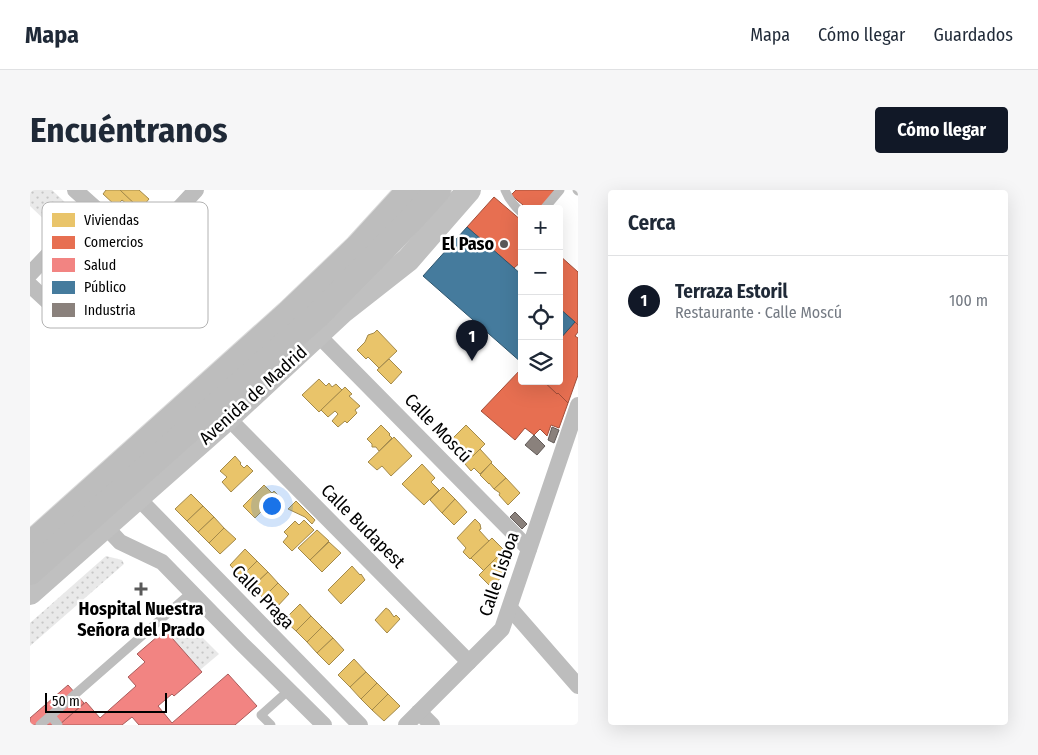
<!DOCTYPE html>
<html lang="es">
<meta charset="utf-8">
<style>
:root{--surface:#fff;--page:#f6f6f7;--text:#1f2937;--muted:#747a83;--line:#e0e1e3;--accent:#111827}
body{margin:0;font-family:"Fira Sans Condensed",sans-serif;background:var(--page);color:var(--text)}
.controls{position:absolute;right:15px;top:15px;display:grid;overflow:hidden;border-radius:5px;box-shadow:0 5px 20px #0002}
.controls button{width:45px;height:45px;display:grid;place-items:center;padding:0;border:0;border-bottom:1px solid var(--line);background:var(--surface);color:var(--text);font:25px sans-serif}
.scale{position:absolute;left:15px;bottom:12px;width:122px;box-sizing:border-box;padding-left:5px;border:2px solid #000;border-top:0;font-size:14px;line-height:18px;white-space:nowrap;color:#000;-webkit-text-stroke:4px #fff;paint-order:stroke}
.you{position:absolute;left:241px;top:315px;width:18px;height:18px;margin:-12px;border:4px solid #fff;border-radius:50%;background:#1a73e8;box-shadow:0 0 0 8px #1a73e833}
.badge{display:grid;place-items:center;width:32px;height:32px;border-radius:50%;background:var(--accent);color:#fff;font-size:16px;font-weight:700}
.pin{position:absolute;translate:-50% -41px;filter:drop-shadow(0 1px 2px #0008)}
.pin::after{content:'';position:absolute;top:26px;width:18px;height:15px;background:inherit;clip-path:polygon(0 0,100% 0,50% 100%)}
.list{margin:0;padding:0;list-style:none}
h2{display:flex;justify-content:space-between;align-items:center;height:65px;margin:0;padding:0 20px;font-size:21px}
h2 small{font-size:16px;font-weight:400;color:var(--muted)}
.list li{display:grid;grid-template-columns:32px 1fr auto;gap:15px;align-items:center;box-sizing:border-box;height:90px;padding:0 20px;border-top:1px solid var(--line)}
.list b{display:block;font-size:19px;white-space:nowrap}
.list p{margin:0;font-size:16px;white-space:nowrap;color:var(--muted)}
.list em{font-size:16px;font-style:normal;color:var(--muted)}
.icon{flex:none;width:28px;height:28px;fill:none;stroke:currentColor;stroke-width:2;stroke-linecap:round;stroke-linejoin:round}
.map{position:relative;flex:none;width:548px;height:535px;overflow:hidden;border-radius:5px}
header{display:flex;align-items:center;gap:30px;box-sizing:border-box;height:70px;padding:0 25px;background:var(--surface);border-bottom:1px solid var(--line)}
header strong{font-size:24px}
nav{display:flex;gap:28px;margin-inline-start:auto;font-size:18px}
.intro{display:flex;align-items:center;justify-content:space-between;box-sizing:border-box;height:120px;padding:0 30px}
h1{margin:0;font-size:35px}
.button{padding:12px 22px;border-radius:5px;background:var(--accent);color:#fff;font-size:18px;font-weight:700}
main{display:flex;gap:30px;padding:0 30px}
aside{flex:1;background:var(--surface);border-radius:5px;box-shadow:0 5px 20px #0002}
.map>svg:first-child{display:block}
</style>
<header>
<strong>Mapa</strong>
<nav><a>Mapa</a><a>Cómo llegar</a><a>Guardados</a></nav>
</header>
<div class="intro"><h1>Encuéntranos</h1><a class="button">Cómo llegar</a></div>
<main>
<div class="map">
<svg width="548" height="535" viewBox="0 0 548 535">
<defs>
<pattern id="grass-dots" width="8" height="8" patternUnits="userSpaceOnUse" patternTransform="scale(1.25)"><rect width="8" height="8" fill="#e9e9e9"/><path d="M2 2h.1M6 6h.1" fill="none" stroke="#c6c6c6" stroke-width="1.8" stroke-linecap="round"/></pattern>
</defs>
<rect width="100%" height="100%" fill="#fff"/>
<g fill="url(#grass-dots)">
<polygon points="0,0 22,0 39,16 21,36 0,16"/>
<polygon points="76,366 92,370 94,374 0,456 0,433"/>
<polygon points="158,433 189,464 170,480 142,448"/>
</g>
<g fill="#e9c46a" stroke="#a3894a">
<polygon points="76,0 90,0 112,20 102,31 92,22 98,15 92,10 86,16 73,4"/>
<polygon points="90,0 109,0 119,9 114,15 113,14 109,18"/>
<polygon points="347,140 367,161 349,178 338,167 336,169 327,160 335,152 338,145 344,143"/>
<polygon points="359,169 372,182 361,194 347,180"/>
<polygon points="289,189 296,196 299,193 302,197 306,194 312,200 289,222 272,205"/>
<polygon points="315,197 322,204 319,206 330,216 325,220 327,223 317,233 315,231 308,237 302,231 308,224 305,221 298,227 291,220"/>
<polygon points="351,235 360,244 359,245 362,248 349,261 346,257 342,257 342,254 337,249"/>
<polygon points="436,235 455,254 437,272 430,263 434,259 430,256 427,255 424,251 423,248"/>
<polygon points="364,247 382,266 361,286 352,276 347,280 338,272"/>
<polygon points="450,259 462,272 450,284 444,278 441,281 435,274"/>
<polygon points="205,266 211,273 210,274 214,278 217,275 223,281 201,302 192,292 197,287 190,281"/>
<polygon points="461,273 476,288 464,299 459,293 459,294 450,285"/>
<polygon points="392,274 405,288 401,292 409,300 394,315 372,294"/>
<polygon points="476,288 490,303 478,315 469,305 470,303 464,299"/>
<polygon points="234,295 242,303 244,301 248,305 225,328 213,316"/>
<polygon points="413,297 425,309 412,323 400,310"/>
<polygon points="161,304 173,316 157,331 145,319"/>
<polygon points="425,309 437,322 424,335 412,323"/>
<polygon points="266,311 285,330 282,334 275,327 258,319"/>
<polygon points="173,316 184,327 168,342 157,331"/>
<polygon points="184,327 194,338 179,353 168,342"/>
<polygon points="445,329 450,334 451,339 449,340 459,351 440,369 433,362 436,358 427,348"/>
<polygon points="274,330 284,340 262,361 253,352 258,346 254,342 265,331 269,335"/>
<polygon points="194,338 206,349 190,364 179,353"/>
<polygon points="287,340 299,351 280,370 268,358"/>
<polygon points="462,348 474,360 454,381 441,368"/>
<polygon points="299,352 311,363 292,382 280,370"/>
<polygon points="215,359 227,371 211,387 200,375"/>
<polygon points="468,366 476,376 473,386 461,397 449,385"/>
<polygon points="227,371 238,382 222,397 211,387"/>
<polygon points="322,376 330,385 331,384 335,390 311,414 298,400"/>
<polygon points="238,382 248,393 233,408 222,397"/>
<polygon points="248,393 259,404 244,420 233,408"/>
<polygon points="270,414 281,426 266,441 254,430"/>
<polygon points="356,418 359,420 364,427 366,425 370,429 357,443 345,430"/>
<polygon points="281,426 292,437 277,452 266,441"/>
<polygon points="292,437 303,448 287,463 277,452"/>
<polygon points="303,448 314,460 299,475 287,463"/>
<polygon points="324,469 336,482 320,497 308,485"/>
<polygon points="336,482 347,493 331,509 320,497"/>
<polygon points="347,493 358,504 342,520 331,509"/>
<polygon points="358,504 370,516 354,531 342,520"/>
</g>
<g fill="#e76f51" stroke="#a24e39">
<polygon points="486,0 527,0 510,19 490,18 493,15 481,5"/>
<polygon points="464,7 492,31 492,71 484,78 437,37"/>
<polygon points="529,65 548,82 548,135 529,118"/>
<polygon points="545,132 548,135 548,142 545,146 548,148 548,185 538,213 528,203 527,204 513,191 529,191 529,150"/>
<polygon points="492,178 492,191 513,191 527,204 528,203 538,213 529,238 521,235 517,246 510,239 504,245 495,238 485,250 451,221"/>
</g>
<g fill="#f28482" stroke="#a95c5b">
<polygon points="135,440 172,482 144,506 142,504 128,516 142,533 198,484 227,516 205,535 109,535 102,527 92,535 29,535 56,512 70,528 106,496 98,487 115,472 107,464"/>
<polygon points="38,495 54,513 29,535 0,535 0,528"/>
</g>
<g fill="#457b9d" stroke="#30566e">
<polygon points="437,37 492,85 492,173 393,86"/>
<polygon points="529,118 545,132 529,150"/>
</g>
<g fill="#8a817c" stroke="#615a57">
<polygon points="522,237 529,240 524,253 518,250"/>
<polygon points="504,245 515,256 507,265 495,255"/>
<polygon points="485,322 497,334 492,339 480,327"/>
</g>
<g fill="none" stroke-linecap="round" stroke-linejoin="round">
<defs>
<g id="primary">
<polyline points="0,355 258,124 328,57 380,0"/>
<polyline points="0,382 289,124 379,32 408,0"/>
</g>
</defs>
<use href="#primary" stroke="#dbdbdb" stroke-width="28"/>
<g stroke="#bdbdbd" stroke-width="9">
<path d="M475,0c4,10 9,16 17,23"/>
<polyline points="547,0 548,1"/>
<polyline points="514,19 530,0"/>
<polyline points="21,526 28,535"/>
<polyline points="10,535 162,402"/>
<polyline points="241,535 231,525 259,500"/>
</g>
<g stroke="#bdbdbd" stroke-width="16">
<polyline points="45,0 111,59"/>
<polyline points="0,84 63,17"/>
<path d="M0,95l30,28c7,4 14,5 22,0l114,-123"/>
<polyline points="288,145 499,359"/>
<polyline points="198,228 439,472"/>
<polyline points="108,308 330,535"/>
<polyline points="75,336 90,352 132,372 212,454 294,535"/>
<polyline points="480,418 548,496"/>
<polyline points="389,522 402,535"/>
<polyline points="376,535 472,439 548,215"/>
</g>
<polyline stroke="#c0c0c0" stroke-width="24" points="0,403 198,228 313,121 378,70 439,0"/>
<use href="#primary" stroke="#bdbdbd" stroke-width="26"/>
</g>
<g fill="#595959" stroke="#fff" stroke-width="2">
<circle cx="474" cy="54" r="5"/>
<path d="M108.5 391.5h5v5h5v5h-5v5h-5v-5h-5v-5h5z"/>
</g>
<g text-anchor="middle" stroke-width="5" stroke-linejoin="round" paint-order="stroke">
<g font-size="18" font-weight="bold" fill="#000" stroke="#fff" text-anchor="end">
<text x="464" y="60">El Paso</text>
<text x="111" y="425" text-anchor="middle">Hospital Nuestra<tspan x="111" dy="21">Señora del Prado</tspan></text>
</g>
<g font-size="18" fill="#000" stroke="#fff">
<text transform="translate(223 205) rotate(-42)" y="6">Avenida de Madrid</text>
<text transform="translate(408 238) rotate(46)" y="6">Calle Moscú</text>
<text transform="translate(333 336) rotate(45)" y="6">Calle Budapest</text>
<text transform="translate(469 384) rotate(-71)" y="6">Calle Lisboa</text>
<text transform="translate(233 407) rotate(46)" y="6">Calle Praga</text>
</g>
</g>
<rect x="12" y="12" width="166" height="126" rx="8" fill="#fff" stroke="#b2b2b2" stroke-width="1"/>
<rect x="22" y="23" width="23" height="14" fill="#e9c46a"/>
<rect x="22" y="46" width="23" height="13" fill="#e76f51"/>
<rect x="22" y="68" width="23" height="14" fill="#f28482"/>
<rect x="22" y="91" width="23" height="13" fill="#457b9d"/>
<rect x="22" y="113" width="23" height="14" fill="#8a817c"/>
<g font-size="14" fill="#000">
<text x="54" y="35">Viviendas</text>
<text x="54" y="57">Comercios</text>
<text x="54" y="80">Salud</text>
<text x="54" y="102">Público</text>
<text x="54" y="125">Industria</text>
</g>
</svg>
<div class="controls">
<button>+</button>
<button>−</button>
<button><svg class="icon" aria-label="locate" viewBox="0 0 24 24"><circle cx="12" cy="12" r="6"/><path d="M12 2v4M12 18v4M2 12h4M18 12h4"/></svg></button>
<button><svg class="icon" aria-label="layers" viewBox="0 0 24 24"><path d="M12 4l9 5-9 5-9-5zM3 14l9 5 9-5"/></svg></button>
</div>
<div class="scale">50 m</div>
<div class="you"></div>
<div class="pin badge" style="left:442px;top:171px">1</div>
</div>
<aside>
<h2>Cerca<small></small></h2>
<ul class="list">
<li><span class="badge">1</span><div><b>Terraza Estoril</b><p>Restaurante · Calle Moscú</p></div><em>100 m</em></li>
</ul>
</aside>
</main>
